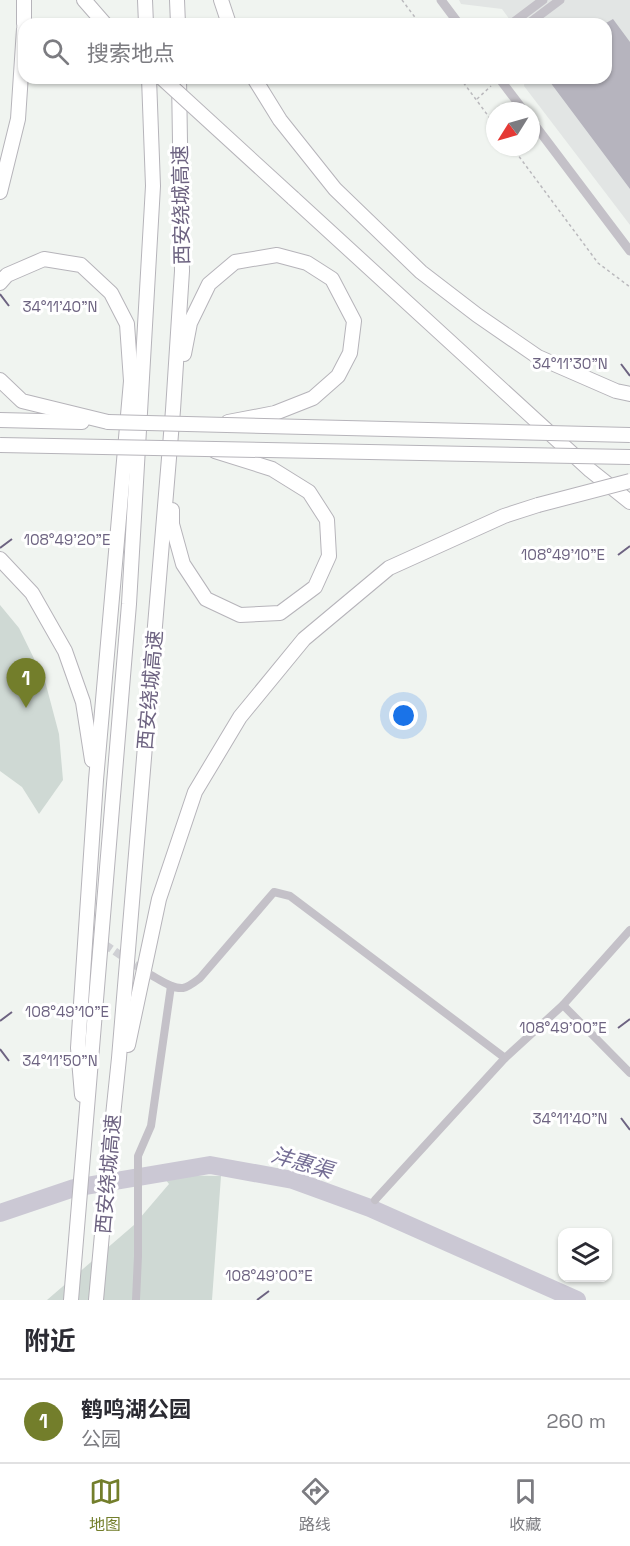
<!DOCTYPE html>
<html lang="zh">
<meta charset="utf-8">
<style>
:root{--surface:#fff;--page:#f7f7f7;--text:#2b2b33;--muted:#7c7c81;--line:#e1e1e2;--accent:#737e2b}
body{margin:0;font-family:"Space Grotesk","Noto Sans SC",sans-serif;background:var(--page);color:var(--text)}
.controls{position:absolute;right:18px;bottom:18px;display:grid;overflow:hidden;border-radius:12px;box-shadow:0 2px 4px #0004}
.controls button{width:54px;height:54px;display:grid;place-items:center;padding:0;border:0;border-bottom:2px solid var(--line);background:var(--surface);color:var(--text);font:30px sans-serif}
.compass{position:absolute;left:486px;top:102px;width:54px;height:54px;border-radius:50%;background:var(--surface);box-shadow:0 2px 4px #0004;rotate:233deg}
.you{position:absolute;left:404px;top:716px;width:21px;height:21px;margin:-15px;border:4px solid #fff;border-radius:50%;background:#1a73e8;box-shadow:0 0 0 9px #1a73e833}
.badge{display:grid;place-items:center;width:39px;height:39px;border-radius:50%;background:var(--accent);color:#fff;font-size:20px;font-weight:700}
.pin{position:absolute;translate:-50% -50px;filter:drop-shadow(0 2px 3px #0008)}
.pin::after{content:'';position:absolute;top:32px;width:21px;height:18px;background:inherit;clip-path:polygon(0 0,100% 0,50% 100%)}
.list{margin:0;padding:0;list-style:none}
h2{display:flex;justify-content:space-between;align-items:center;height:78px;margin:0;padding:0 24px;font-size:26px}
h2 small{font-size:20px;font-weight:400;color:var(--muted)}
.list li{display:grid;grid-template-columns:39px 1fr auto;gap:18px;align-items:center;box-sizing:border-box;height:84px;padding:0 24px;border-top:2px solid var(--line)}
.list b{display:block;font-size:22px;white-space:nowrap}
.list p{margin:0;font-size:20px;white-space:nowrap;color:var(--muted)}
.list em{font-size:20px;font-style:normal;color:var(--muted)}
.icon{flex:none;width:33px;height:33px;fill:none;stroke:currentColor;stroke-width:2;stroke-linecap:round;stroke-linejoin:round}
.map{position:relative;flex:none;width:630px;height:1300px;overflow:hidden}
.search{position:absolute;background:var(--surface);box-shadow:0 2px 4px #0004;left:18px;right:18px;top:18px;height:66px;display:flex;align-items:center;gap:15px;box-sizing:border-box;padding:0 21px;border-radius:18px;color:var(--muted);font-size:22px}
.sheet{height:162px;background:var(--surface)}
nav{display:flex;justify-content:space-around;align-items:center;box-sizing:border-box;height:84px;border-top:2px solid var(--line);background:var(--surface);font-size:16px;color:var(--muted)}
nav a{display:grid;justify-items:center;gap:3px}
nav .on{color:var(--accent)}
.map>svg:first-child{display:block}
</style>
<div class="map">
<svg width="630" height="1300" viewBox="0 0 630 1300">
<rect width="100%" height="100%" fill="#f0f4f0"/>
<polygon fill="#e2e5e4" points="459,0 630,0 630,225 524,86 525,78 606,78 606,24 513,24 502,9 461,4"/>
<g fill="#cfd9d4">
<polygon points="0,605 19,628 45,681 59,734 63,780 39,814 22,787 0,771"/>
<polygon points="162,1175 221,1176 212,1300 47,1300 134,1225 169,1184"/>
</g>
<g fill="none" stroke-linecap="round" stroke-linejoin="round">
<polyline stroke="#cbc8d4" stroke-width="18" points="0,1213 74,1188 210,1165 293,1180 370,1208 577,1300"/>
</g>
<polygon fill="#b6b4be" points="613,19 630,42 630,189 547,78 606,78 606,23"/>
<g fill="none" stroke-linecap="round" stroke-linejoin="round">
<polyline stroke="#cfd0d4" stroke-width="8" stroke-dasharray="8 4" stroke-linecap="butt" points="85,931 144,971"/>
<defs>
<g id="motorway">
<polyline points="24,0 24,24"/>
<polyline points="84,0 105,24"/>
<polyline points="145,0 146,24"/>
<polyline points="177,0 178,24"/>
<polyline points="221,0 229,24"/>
<polyline points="254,78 280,120 335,189 421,272 477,315 538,357 616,391 630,394"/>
<polyline points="0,192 18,119 24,29"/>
<polyline points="293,198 590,470 630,502"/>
<polyline points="0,283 7,275 44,259 81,265 111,293 127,324 131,381 96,780 78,1048 82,1095"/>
<polyline points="184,354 190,323 209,284 235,262 277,255 307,263 332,279 354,321 350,353 338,376 313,398 275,413 228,422"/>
<polyline points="0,380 22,401 108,422"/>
<polyline points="0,420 82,422"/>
<polyline points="172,510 172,524 183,564 206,599 240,615 280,613 315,587 329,556 327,520 309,492 272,469 215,451"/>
<polyline points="0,559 32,593 65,651 83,702 92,760"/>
<polyline points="128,1045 159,899 195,792 240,717 304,639 389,568 504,516 538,505"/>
<polyline points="71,1300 129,604 153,186 149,78"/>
<polyline points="96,1300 111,1135 119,1058 173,410 182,271 179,78"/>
</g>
</defs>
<use href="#motorway" stroke="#b6b4ba" stroke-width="16"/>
<g stroke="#bab9bd" stroke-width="1.5" stroke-dasharray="3 3" stroke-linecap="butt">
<polyline points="402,0 420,24"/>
<polyline points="460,78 495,125"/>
<polyline points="477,99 491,86"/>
<polyline points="512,147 598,263 630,287"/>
</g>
<g stroke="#c4c1c8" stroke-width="8">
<path d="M151,975c9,5 21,14 32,13 6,-1 13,-7 17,-10l74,-86 16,4 215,162"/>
<polyline points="563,1005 630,1073"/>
<polyline points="375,1200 505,1058 563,1005 630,930"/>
<polyline points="136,1300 138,1256 138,1156 151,1126 171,986"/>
</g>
<g stroke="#c4c1c8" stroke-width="9">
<polyline points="441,0 459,24"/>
<polyline points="511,24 543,0"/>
<polyline points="528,24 560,0"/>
<polyline points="499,78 524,111"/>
<polyline points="531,120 630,251"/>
</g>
<use href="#motorway" stroke="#fff" stroke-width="14"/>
<defs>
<g id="motorway-bridge">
<polyline points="162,78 293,198"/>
<polyline points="108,422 630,435"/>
<polyline points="0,445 630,457"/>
<polyline points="538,505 630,481"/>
</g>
</defs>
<use href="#motorway-bridge" stroke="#b6b4ba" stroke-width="16" stroke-linecap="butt"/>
<use href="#motorway-bridge" stroke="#fff" stroke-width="14"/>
</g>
<path fill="none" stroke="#6d6381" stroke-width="2" d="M0,294l9,12M621,364l9,12M0,548l12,-9M618,555l12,-9M0,1021l12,-9M618,1028l12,-9M0,1049l9,12M621,1118l9,12M257,1300l12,-9"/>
<g text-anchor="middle" stroke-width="6" stroke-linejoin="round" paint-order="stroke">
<g font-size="20" fill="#6d6381" stroke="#fff">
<text transform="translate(181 205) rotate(-91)" y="7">西安绕城高速</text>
<text transform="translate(150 690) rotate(-85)" y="7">西安绕城高速</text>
<text transform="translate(108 1174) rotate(-85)" y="7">西安绕城高速</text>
</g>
<g font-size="21" font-style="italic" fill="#746d94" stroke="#fff">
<text transform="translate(302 1163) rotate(16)" y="7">沣惠渠</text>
</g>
</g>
<g font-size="15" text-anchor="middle" fill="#6d6381" stroke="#fff" stroke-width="6" stroke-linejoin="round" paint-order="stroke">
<text x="60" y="312">34°11'40"N</text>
<text x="570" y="369">34°11'30"N</text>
<text x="67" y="545">108°49'20"E</text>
<text x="563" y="560">108°49'10"E</text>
<text x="67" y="1017">108°49'10"E</text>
<text x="563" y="1033">108°49'00"E</text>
<text x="60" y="1066">34°11'50"N</text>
<text x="570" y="1124">34°11'40"N</text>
<text x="269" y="1281">108°49'00"E</text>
</g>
</svg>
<div class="controls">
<button><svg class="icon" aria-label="layers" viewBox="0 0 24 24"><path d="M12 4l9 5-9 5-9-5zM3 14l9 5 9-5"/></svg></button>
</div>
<svg class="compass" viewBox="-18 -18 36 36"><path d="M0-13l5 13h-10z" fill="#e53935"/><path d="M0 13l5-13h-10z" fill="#7c7c81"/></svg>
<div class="you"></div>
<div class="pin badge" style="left:26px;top:708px">1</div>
<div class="search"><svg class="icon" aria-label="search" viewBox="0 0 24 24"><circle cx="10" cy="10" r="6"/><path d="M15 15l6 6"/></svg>搜索地点</div>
</div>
<section class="sheet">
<h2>附近<small></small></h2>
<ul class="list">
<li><span class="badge">1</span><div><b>鹤鸣湖公园</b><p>公园</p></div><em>260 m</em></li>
</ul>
</section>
<nav>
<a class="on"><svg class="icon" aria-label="map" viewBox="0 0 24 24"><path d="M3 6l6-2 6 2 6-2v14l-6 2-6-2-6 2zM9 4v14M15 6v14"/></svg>地图</a>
<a><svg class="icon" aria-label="directions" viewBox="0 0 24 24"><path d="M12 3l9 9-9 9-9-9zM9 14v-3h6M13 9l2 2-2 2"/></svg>路线</a>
<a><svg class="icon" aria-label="saved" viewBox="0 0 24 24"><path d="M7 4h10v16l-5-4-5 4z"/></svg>收藏</a>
</nav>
